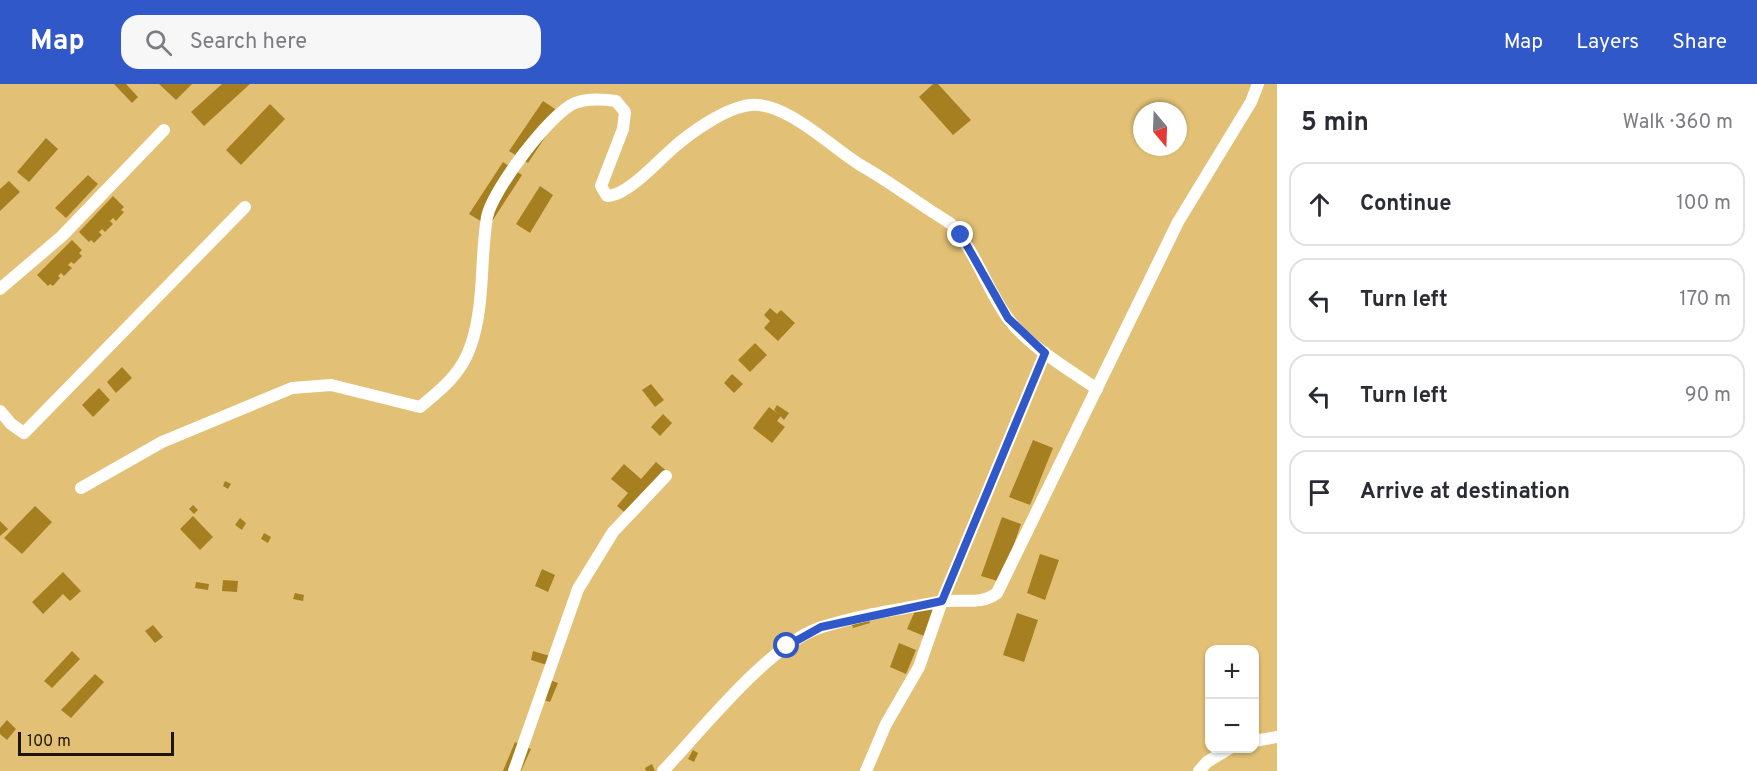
<!DOCTYPE html>
<meta charset="utf-8">
<style>
:root{--surface:#fff;--page:#f7f7f7;--text:#2b2b33;--muted:#7c7c81;--line:#e1e1e2;--accent:#3158c8}
body{margin:0;font-family:Overpass,sans-serif;background:var(--page);color:var(--text)}
.controls{position:absolute;right:18px;bottom:18px;display:grid;overflow:hidden;border-radius:12px;box-shadow:0 2px 4px #0004}
.controls button{width:54px;height:54px;display:grid;place-items:center;padding:0;border:0;border-bottom:2px solid var(--line);background:var(--surface);color:var(--text);font:30px sans-serif}
.compass{position:absolute;left:1133px;top:18px;width:54px;height:54px;border-radius:50%;background:var(--surface);box-shadow:0 2px 4px #0004;rotate:161deg}
.scale{position:absolute;left:18px;bottom:15px;width:156px;box-sizing:border-box;padding-left:6px;border:3px solid #1e1400;border-top:0;font-size:16px;line-height:21px;white-space:nowrap;color:#1e1400;-webkit-text-stroke:4px #e2c075;paint-order:stroke}
.stop{position:absolute;width:18px;height:18px;margin:-14px;border:4px solid #3158c8;border-radius:50%;background:#fff}
.stop.end{background:#3158c8;border-color:#fff;box-shadow:0 2px 6px #0008}
.list{margin:0;padding:0;list-style:none}
h2{display:flex;justify-content:space-between;align-items:center;height:78px;margin:0;padding:0 24px;font-size:26px}
h2 small{font-size:20px;font-weight:400;color:var(--muted)}
.list li{display:grid;grid-template-columns:39px 1fr auto;gap:18px;align-items:center;box-sizing:border-box;height:84px;margin:0 12px 12px;padding:0 12px;border:2px solid var(--line);border-radius:18px}
.list b{display:block;font-size:22px;white-space:nowrap}
.list em{font-size:20px;font-style:normal;color:var(--muted)}
.icon{flex:none;width:33px;height:33px;fill:none;stroke:currentColor;stroke-width:2;stroke-linecap:round;stroke-linejoin:round}
.map{position:relative;flex:none;width:1277px;height:687px;overflow:hidden}
header{display:flex;align-items:center;gap:36px;box-sizing:border-box;height:84px;padding:0 30px;background:var(--accent);color:#fff}
header strong{font-size:28px}
nav{display:flex;gap:33px;margin-inline-start:auto;font-size:21px}
.search{width:420px;height:54px;background:var(--page);display:flex;align-items:center;gap:15px;box-sizing:border-box;padding:0 21px;border-radius:18px;color:var(--muted);font-size:22px}
main{display:flex}
aside{flex:1;background:var(--surface)}
.map>svg:first-child{display:block}
</style>
<header>
<strong>Map</strong>
<div class="search"><svg class="icon" aria-label="search" viewBox="0 0 24 24"><circle cx="10" cy="10" r="6"/><path d="M15 15l6 6"/></svg>Search here</div>
<nav><a>Map</a><a>Layers</a><a>Share</a></nav>
</header>
<main>
<div class="map">
<svg width="1277" height="687" viewBox="0 0 1277 687">
<rect width="100%" height="100%" fill="#e2c075"/>
<g fill="#a68020">
<polygon points="114,0 126,0 138,13 132,19"/>
<polygon points="159,0 192,0 176,16"/>
<polygon points="222,0 250,0 204,42 191,28"/>
<polygon points="933,0 938,0 971,36 953,51 919,13"/>
<polygon points="543,17 561,29 528,79 509,67"/>
<polygon points="270,20 285,35 241,81 226,66"/>
<polygon points="46,54 58,65 29,98 17,88"/>
<polygon points="503,78 522,91 489,142 469,130"/>
<polygon points="88,91 98,100 66,134 55,124"/>
<polygon points="9,97 20,108 0,127 0,105"/>
<polygon points="540,102 553,111 530,149 516,140"/>
<polygon points="113,112 124,123 121,126 124,128 116,137 113,134 110,137 113,140 105,148 102,145 99,148 102,151 94,159 91,156 89,158 79,148"/>
<polygon points="72,156 82,166 79,169 82,172 74,180 71,178 68,181 72,184 64,192 61,189 58,192 60,194 53,202 50,200 48,202 37,191"/>
<polygon points="770,224 777,230 781,226 795,239 778,257 764,244 770,237 764,231"/>
<polygon points="755,259 767,271 750,288 738,276"/>
<polygon points="122,283 132,294 116,309 107,298"/>
<polygon points="732,290 743,300 734,309 724,299"/>
<polygon points="651,300 664,316 655,323 642,306"/>
<polygon points="99,304 110,316 93,333 82,321"/>
<polygon points="777,321 789,329 784,336 774,326"/>
<polygon points="769,323 781,332 777,337 785,343 772,359 753,344"/>
<polygon points="663,330 672,339 660,352 651,343"/>
<polygon points="1033,356 1053,364 1030,421 1009,413"/>
<polygon points="656,378 669,389 630,433 617,422 628,409 611,395 624,380 641,395"/>
<polygon points="225,397 231,400 228,405 223,402"/>
<polygon points="193,421 198,426 194,430 189,425"/>
<polygon points="35,422 52,438 22,470 4,454"/>
<polygon points="193,432 213,453 200,466 180,445"/>
<polygon points="1002,433 1021,440 1001,498 981,492"/>
<polygon points="240,434 246,439 242,446 235,441"/>
<polygon points="0,437 8,445 0,452"/>
<polygon points="264,449 271,453 268,459 261,455"/>
<polygon points="1040,470 1059,476 1045,516 1027,509"/>
<polygon points="542,485 555,491 548,508 535,502"/>
<polygon points="63,488 81,507 70,517 63,510 43,530 32,518"/>
<polygon points="223,496 238,497 237,508 222,507"/>
<polygon points="196,498 209,500 208,506 195,504"/>
<polygon points="295,509 304,511 303,517 293,515"/>
<polygon points="918,520 935,527 924,552 907,545"/>
<polygon points="1017,529 1038,536 1024,578 1003,571"/>
<polygon points="867,530 870,539 853,544 850,535"/>
<polygon points="153,541 163,553 155,559 145,547"/>
<polygon points="899,559 916,566 906,590 890,583"/>
<polygon points="72,567 80,575 52,604 44,597"/>
<polygon points="533,567 550,572 547,581 531,576"/>
<polygon points="95,590 104,598 71,634 61,626"/>
<polygon points="544,594 558,599 550,618 536,613"/>
<polygon points="7,636 16,645 7,656 0,650 0,644"/>
<polygon points="515,658 531,665 521,687 503,687"/>
<polygon points="693,666 698,669 694,678 688,675"/>
<polygon points="652,680 655,687 646,687 645,684"/>
</g>
<g fill="none" stroke-linecap="round" stroke-linejoin="round">
<g stroke="#fff" stroke-width="12">
<polyline points="0,205 62,152 164,46"/>
<polyline points="0,327 11,340 24,349 245,123"/>
<path d="M81,404l81,-46 130,-54 39,-3 89,22c22,-18 42,-34 51,-62 14,-41 9,-86 16,-128 5,-26 63,-104 88,-114 13,-5 27,-4 41,-2l9,11 -2,17 -22,57 6,10c20,0 50,-34 65,-47 18,-16 54,-42 79,-44 36,-3 81,43 111,61 30,17 58,39 88,57 25,27 36,64 57,94 22,30 60,51 90,72"/>
<polyline points="1254,657 1277,653"/>
<polyline points="514,687 578,505 613,448 666,392"/>
<path d="M663,687c39,-41 107,-128 159,-144 37,-12 79,-18 117,-25 20,-4 42,4 58,-9l181,-371 73,-120 7,-18"/>
<polyline points="866,687 886,640 919,583 942,517 1045,269"/>
<polyline points="1199,687 1207,678 1230,664"/>
</g>
</g>
<g fill="none" stroke-linecap="round" stroke-linejoin="round">
<polyline stroke="#3158c8" stroke-width="8" points="787,562 821,543 942,517 1045,269 1008,234 961,151"/>
</g>
</svg>
<div class="controls">
<button>+</button>
<button>−</button>
</div>
<svg class="compass" viewBox="-18 -18 36 36"><path d="M0-13l5 13h-10z" fill="#e53935"/><path d="M0 13l5-13h-10z" fill="#7c7c81"/></svg>
<div class="scale">100 m</div>
<div class="stop" style="left:787px;top:562px"></div>
<div class="stop end" style="left:961px;top:151px"></div>
</div>
<aside>
<h2>5 min<small>Walk · 360 m</small></h2>
<ul class="list">
<li><svg class="icon" aria-label="ahead" viewBox="0 0 24 24"><path d="M12 20V5M6 11l6-6 6 6"/></svg><div><b>Continue</b></div><em>100 m</em></li>
<li><svg class="icon" aria-label="left" viewBox="0 0 24 24"><path d="M17 20v-9H6M10 6l-5 5 5 5"/></svg><div><b>Turn left</b></div><em>170 m</em></li>
<li><svg class="icon" aria-label="left" viewBox="0 0 24 24"><path d="M17 20v-9H6M10 6l-5 5 5 5"/></svg><div><b>Turn left</b></div><em>90 m</em></li>
<li><svg class="icon" aria-label="arrive" viewBox="0 0 24 24"><path d="M6 21V4h12l-3 4 3 4H6"/></svg><div><b>Arrive at destination</b></div></li>
</ul>
</aside>
</main>
